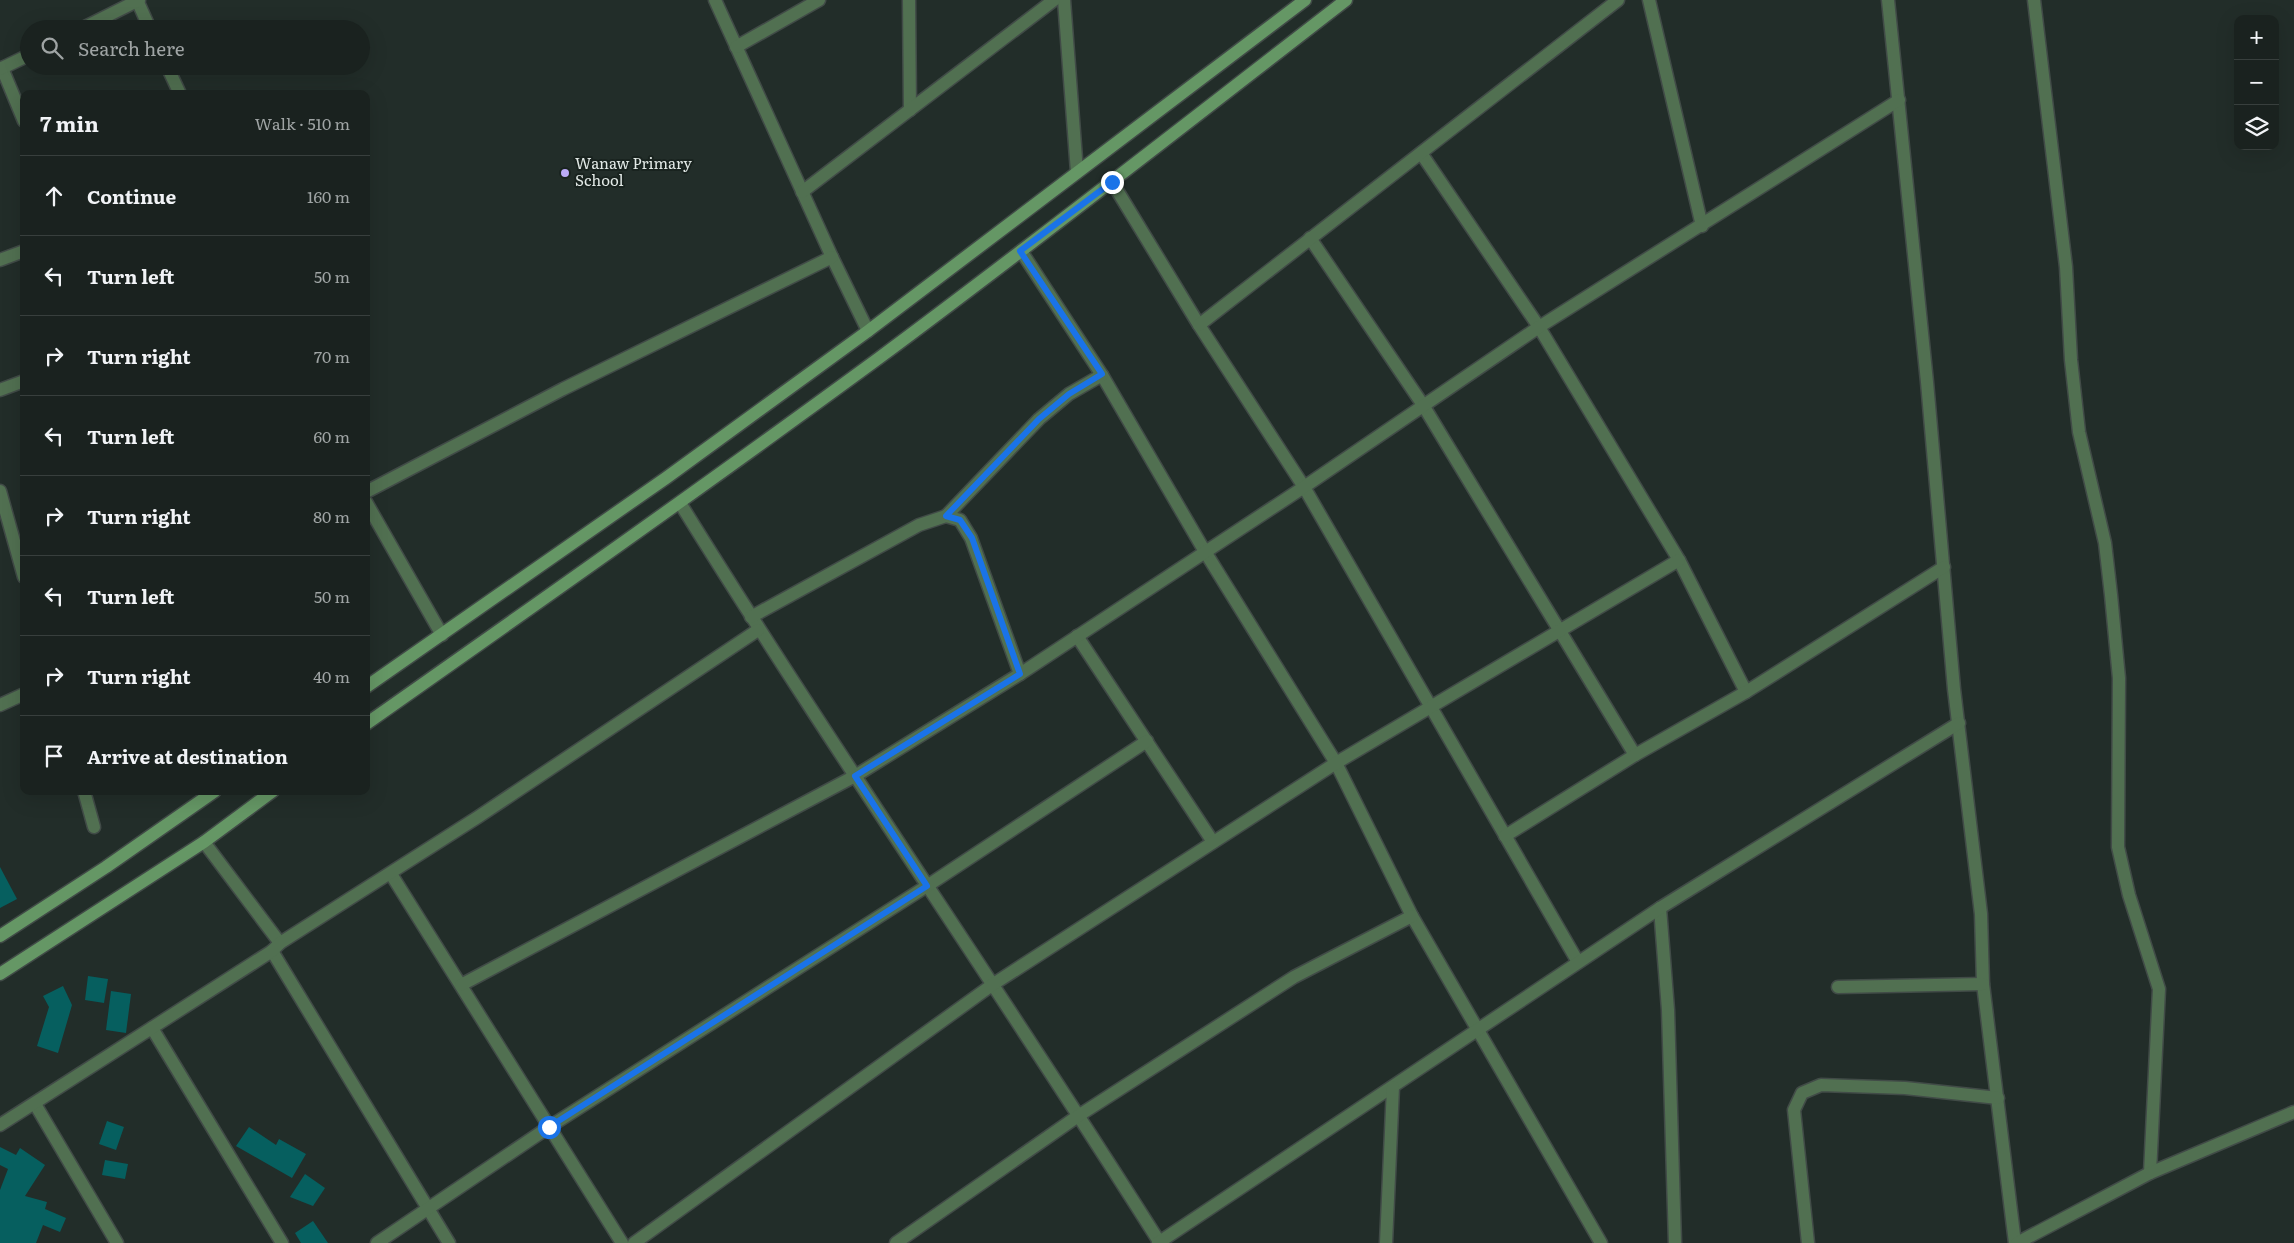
<!DOCTYPE html>
<meta charset="utf-8">
<style>
:root{--surface:#1a221f;--page:#232a28;--text:#f1f3f6;--muted:#9fa4a4;--line:#383f3d}
body{margin:0;font-family:Literata,serif;background:var(--page);color:var(--text)}
.controls{position:absolute;right:15px;top:15px;display:grid;overflow:hidden;border-radius:10px;box-shadow:0 5px 20px #0002}
.controls button{width:45px;height:45px;display:grid;place-items:center;padding:0;border:0;border-bottom:1px solid var(--line);background:var(--surface);color:var(--text);font:25px sans-serif}
.stop{position:absolute;width:15px;height:15px;margin:-11px;border:4px solid #1a73e8;border-radius:50%;background:#fff}
.stop.end{background:#1a73e8;border-color:#fff;box-shadow:0 1px 5px #0008}
.list{margin:0;padding:0;list-style:none}
h2{display:flex;justify-content:space-between;align-items:center;height:65px;margin:0;padding:0 20px;font-size:21px}
h2 small{font-size:16px;font-weight:400;color:var(--muted)}
.list li{display:grid;grid-template-columns:32px 1fr auto;gap:15px;align-items:center;box-sizing:border-box;height:80px;padding:0 20px;border-top:1px solid var(--line)}
.list b{display:block;font-size:19px;white-space:nowrap}
.list em{font-size:16px;font-style:normal;color:var(--muted)}
.icon{flex:none;width:28px;height:28px;fill:none;stroke:currentColor;stroke-width:2;stroke-linecap:round;stroke-linejoin:round}
.map{position:relative;flex:none;width:2294px;height:1243px;overflow:hidden}
.search{position:absolute;background:var(--surface);box-shadow:0 5px 20px #0002;left:20px;top:20px;width:350px;height:55px;display:flex;align-items:center;gap:12px;box-sizing:border-box;padding:0 18px;border-radius:28px;color:var(--muted);font-size:19px}
.panel{position:absolute;background:var(--surface);box-shadow:0 5px 20px #0002;left:20px;top:90px;width:350px;height:705px;border-radius:10px}
.map>svg:first-child{display:block}
</style>
<div class="map">
<svg width="2294" height="1243" viewBox="0 0 2294 1243">
<rect width="100%" height="100%" fill="#222d29"/>
<g fill="#065f5f">
<polygon points="0,867 17,899 0,908"/>
<polygon points="88,976 108,979 104,1003 85,1000"/>
<polygon points="63,986 72,1005 58,1053 37,1046 49,1007 43,996"/>
<polygon points="111,991 131,994 126,1033 106,1030"/>
<polygon points="107,1121 124,1127 116,1150 99,1144"/>
<polygon points="249,1127 276,1145 279,1139 306,1154 292,1178 236,1146"/>
<polygon points="0,1147 16,1155 20,1148 45,1165 25,1196 47,1202 45,1209 66,1218 60,1232 43,1225 36,1243 0,1243 0,1190 8,1169 0,1165"/>
<polygon points="105,1160 128,1164 125,1179 102,1175"/>
<polygon points="305,1174 325,1188 313,1206 290,1197"/>
<polygon points="313,1221 328,1243 301,1243 295,1233"/>
</g>
<g fill="none" stroke-linecap="round" stroke-linejoin="round">
<defs>
<g id="street">
<polyline points="137,0 150,29"/>
<polyline points="715,0 832,257 868,331"/>
<polyline points="909,0 910,110"/>
<polyline points="1064,0 1077,172"/>
<polyline points="1649,0 1702,226"/>
<polyline points="1888,0 1927,382 1954,689 1981,914 1983,984 2015,1243"/>
<polyline points="2034,0 2066,267 2071,360 2079,432 2105,543 2111,595 2119,678 2118,847 2129,895 2159,989 2150,1173"/>
<polyline points="81,29 139,0"/>
<polyline points="736,47 819,0"/>
<polyline points="167,66 180,94"/>
<polyline points="2,68 24,121"/>
<polyline points="0,69 29,55"/>
<polyline points="1421,153 1539,327 1679,560 1746,692"/>
<polyline points="1112,182 1199,325 1304,487 1578,962"/>
<polyline points="802,192 1054,0"/>
<polyline points="1310,238 1423,405 1635,755"/>
<polyline points="1021,251 1102,375 1204,550 1336,763 1412,916 1601,1243"/>
<polyline points="0,260 24,251"/>
<polyline points="1199,325 1618,0"/>
<polyline points="0,390 24,381"/>
<polyline points="0,491 24,577"/>
<polyline points="366,492 563,389 832,257"/>
<polyline points="366,502 442,635"/>
<path d="M680,503c155,250 323,491 480,740"/>
<polyline points="946,516 1039,419 1069,394 1102,375"/>
<polyline points="751,617 919,525 946,516 960,520 971,538 1020,674"/>
<polyline points="1077,636 1213,842"/>
<polyline points="0,705 24,694"/>
<polyline points="84,791 94,827"/>
<polyline points="1505,836 1635,755 1746,692 1944,567"/>
<polyline points="204,842 280,943"/>
<polyline points="391,874 622,1243"/>
<polyline points="1660,908 1668,1010 1675,1243"/>
<polyline points="272,951 449,1243"/>
<polyline points="461,985 855,776 1020,674 1304,487 1539,327 1899,100"/>
<polyline points="1838,987 1983,984"/>
<polyline points="152,1028 282,1243"/>
<polyline points="35,1104 117,1243"/>
<polyline points="0,1125 272,951 280,943 478,817 758,630"/>
<polyline points="377,1243 549,1127 927,886 1147,741"/>
<polyline points="634,1243 992,985 1336,763 1679,560"/>
<polyline points="896,1243 1078,1116 1294,977 1412,916"/>
<polyline points="1158,1243 1660,908 1959,723"/>
<polyline points="1386,1243 1393,1087"/>
<polyline points="1808,1243 1794,1110 1802,1093 1821,1085 1905,1088 1998,1098"/>
<polyline points="2017,1243 2150,1173 2294,1112"/>
</g>
<g id="secondary">
<polyline points="366,687 666,478 868,331 1305,0"/>
<path d="M366,724c172,-121 344,-242 513,-366 158,-117 312,-238 467,-358"/>
<polyline points="0,936 106,867 215,791"/>
<polyline points="0,974 204,842 273,791"/>
</g>
</defs>
<use href="#street" stroke="#414b47" stroke-width="15"/>
<use href="#secondary" stroke="#414b47" stroke-width="15"/>
<use href="#street" stroke="#517051" stroke-width="12"/>
<use href="#secondary" stroke="#659765" stroke-width="12"/>
</g>
<g fill="none" stroke-linecap="round" stroke-linejoin="round">
<polyline stroke="#1a73e8" stroke-width="6" points="549,1127 927,886 855,776 1020,674 972,538 960,520 946,516 1039,419 1069,394 1102,374 1020,251 1112,182"/>
</g>
<circle fill="#bbaaf6" stroke="#19231f" stroke-width="2" cx="565" cy="173" r="5"/>
<g text-anchor="middle" stroke-width="4" stroke-linejoin="round" paint-order="stroke">
<g font-size="15" fill="#e3eae7" stroke="#19231f" text-anchor="start">
<text x="575" y="169">Wanaw Primary<tspan x="575" dy="17">School</tspan></text>
</g>
</g>
</svg>
<div class="controls">
<button>+</button>
<button>−</button>
<button><svg class="icon" aria-label="layers" viewBox="0 0 24 24"><path d="M12 4l9 5-9 5-9-5zM3 14l9 5 9-5"/></svg></button>
</div>
<div class="stop" style="left:549px;top:1127px"></div>
<div class="stop end" style="left:1112px;top:182px"></div>
<div class="search"><svg class="icon" aria-label="search" viewBox="0 0 24 24"><circle cx="10" cy="10" r="6"/><path d="M15 15l6 6"/></svg>Search here</div>
<section class="panel">
<h2>7 min<small>Walk · 510 m</small></h2>
<ul class="list">
<li><svg class="icon" aria-label="ahead" viewBox="0 0 24 24"><path d="M12 20V5M6 11l6-6 6 6"/></svg><div><b>Continue</b></div><em>160 m</em></li>
<li><svg class="icon" aria-label="left" viewBox="0 0 24 24"><path d="M17 20v-9H6M10 6l-5 5 5 5"/></svg><div><b>Turn left</b></div><em>50 m</em></li>
<li><svg class="icon" aria-label="right" viewBox="0 0 24 24"><path d="M7 20v-9h11M14 6l5 5-5 5"/></svg><div><b>Turn right</b></div><em>70 m</em></li>
<li><svg class="icon" aria-label="left" viewBox="0 0 24 24"><path d="M17 20v-9H6M10 6l-5 5 5 5"/></svg><div><b>Turn left</b></div><em>60 m</em></li>
<li><svg class="icon" aria-label="right" viewBox="0 0 24 24"><path d="M7 20v-9h11M14 6l5 5-5 5"/></svg><div><b>Turn right</b></div><em>80 m</em></li>
<li><svg class="icon" aria-label="left" viewBox="0 0 24 24"><path d="M17 20v-9H6M10 6l-5 5 5 5"/></svg><div><b>Turn left</b></div><em>50 m</em></li>
<li><svg class="icon" aria-label="right" viewBox="0 0 24 24"><path d="M7 20v-9h11M14 6l5 5-5 5"/></svg><div><b>Turn right</b></div><em>40 m</em></li>
<li><svg class="icon" aria-label="arrive" viewBox="0 0 24 24"><path d="M6 21V4h12l-3 4 3 4H6"/></svg><div><b>Arrive at destination</b></div></li>
</ul>
</section>
</div>
